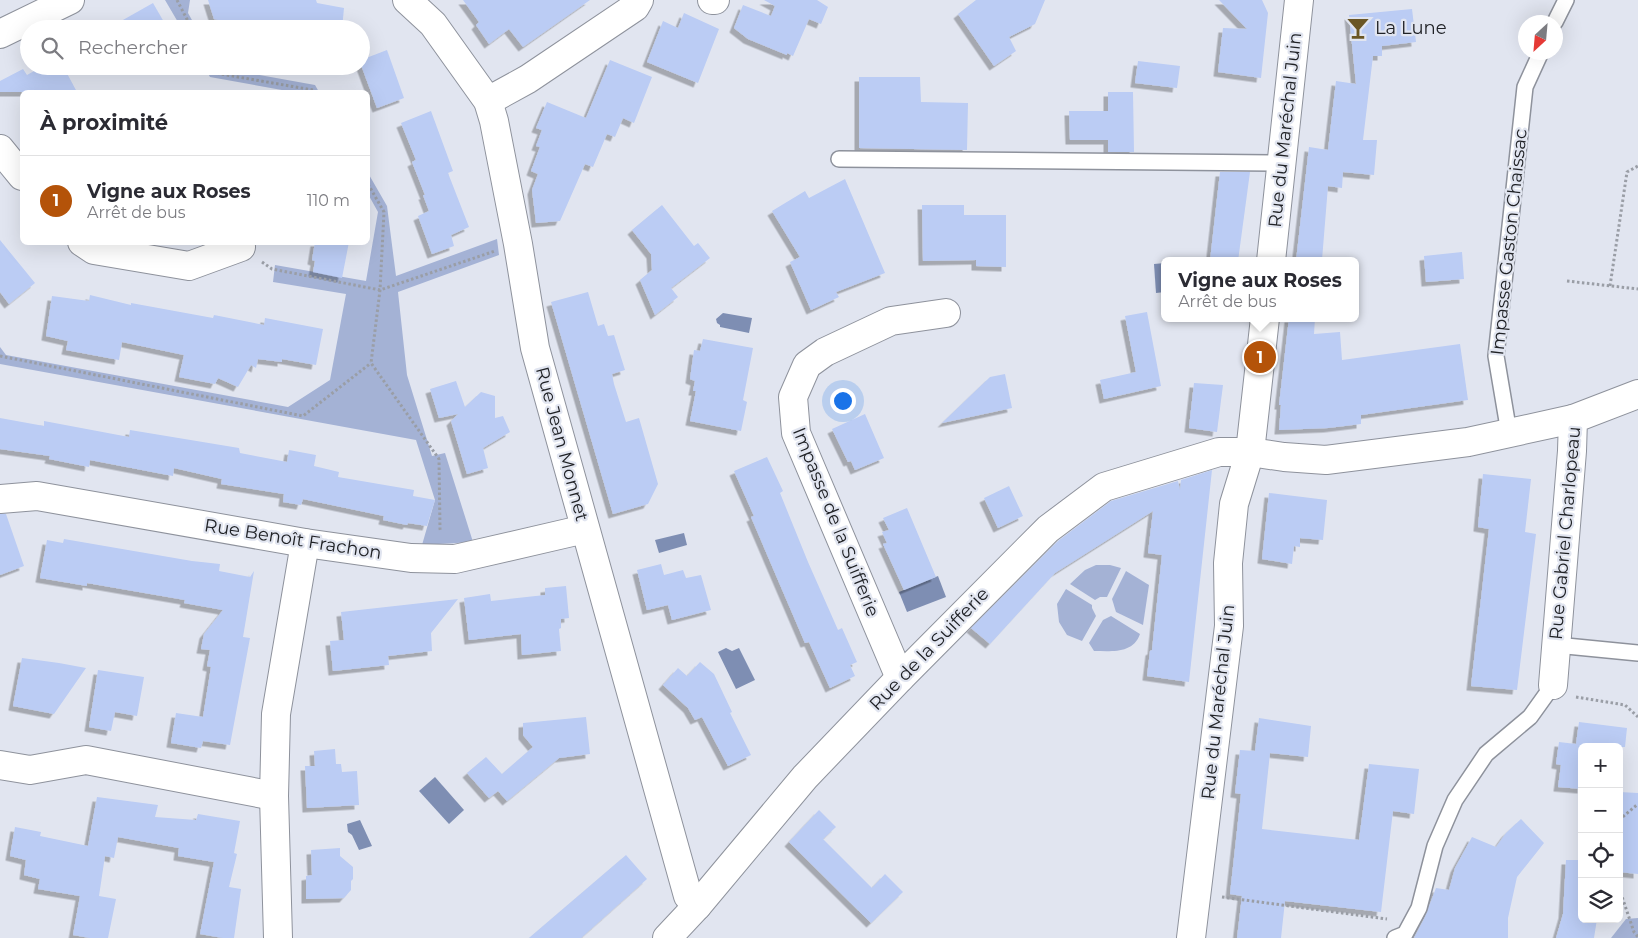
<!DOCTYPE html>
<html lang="fr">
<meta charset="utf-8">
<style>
:root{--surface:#fff;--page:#f2f2f3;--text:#2b2b33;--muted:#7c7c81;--line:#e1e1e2;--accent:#b45309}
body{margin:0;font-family:Montserrat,sans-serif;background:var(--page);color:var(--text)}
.controls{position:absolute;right:15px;bottom:15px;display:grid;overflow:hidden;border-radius:8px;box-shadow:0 5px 20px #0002}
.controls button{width:45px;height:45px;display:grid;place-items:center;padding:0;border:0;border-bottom:1px solid var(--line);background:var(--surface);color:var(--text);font:25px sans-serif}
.compass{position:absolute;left:1518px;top:15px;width:45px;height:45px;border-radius:50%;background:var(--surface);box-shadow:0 5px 20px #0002;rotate:206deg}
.you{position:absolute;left:842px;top:400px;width:18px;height:18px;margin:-12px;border:4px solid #fff;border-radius:50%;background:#1a73e8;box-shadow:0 0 0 8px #1a73e833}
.badge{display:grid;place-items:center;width:32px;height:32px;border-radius:50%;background:var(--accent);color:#fff;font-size:16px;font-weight:700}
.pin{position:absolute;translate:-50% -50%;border:2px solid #fff;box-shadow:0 1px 5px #0006}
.popup{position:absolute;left:1161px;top:257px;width:198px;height:65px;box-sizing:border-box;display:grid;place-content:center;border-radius:8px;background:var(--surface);filter:drop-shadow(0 1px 4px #0005);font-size:16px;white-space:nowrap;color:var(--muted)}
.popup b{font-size:19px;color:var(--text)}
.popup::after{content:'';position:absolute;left:50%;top:100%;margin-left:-10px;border:10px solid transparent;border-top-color:var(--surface)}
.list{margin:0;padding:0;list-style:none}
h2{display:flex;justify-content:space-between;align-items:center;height:65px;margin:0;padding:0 20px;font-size:21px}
h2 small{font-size:16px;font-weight:400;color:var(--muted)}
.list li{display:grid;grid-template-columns:32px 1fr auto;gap:15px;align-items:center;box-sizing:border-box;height:90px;padding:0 20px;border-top:1px solid var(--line)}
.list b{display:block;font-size:19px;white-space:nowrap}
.list p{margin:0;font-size:16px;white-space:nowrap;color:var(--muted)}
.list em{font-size:16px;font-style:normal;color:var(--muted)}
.icon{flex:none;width:28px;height:28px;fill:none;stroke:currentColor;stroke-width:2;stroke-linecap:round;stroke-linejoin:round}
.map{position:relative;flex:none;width:1638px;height:938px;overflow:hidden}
.search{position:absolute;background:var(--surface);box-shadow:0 5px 20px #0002;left:20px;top:20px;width:350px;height:55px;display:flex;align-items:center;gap:12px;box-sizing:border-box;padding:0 18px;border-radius:28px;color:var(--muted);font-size:19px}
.panel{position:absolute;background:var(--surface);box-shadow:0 5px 20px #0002;left:20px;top:90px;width:350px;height:155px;border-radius:8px}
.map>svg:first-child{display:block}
</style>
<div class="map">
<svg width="1638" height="938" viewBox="0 0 1638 938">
<defs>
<filter id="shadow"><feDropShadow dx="-4.5" dy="4.5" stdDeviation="0" flood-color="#0004"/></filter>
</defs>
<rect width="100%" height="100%" fill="#e1e5f0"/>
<g fill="#a4b2d5">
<polygon points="165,0 190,0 188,13 197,29 182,29"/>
<polygon points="204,66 220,66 221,68 315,85 319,92 293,92 210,77"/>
<polygon points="368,173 387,206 396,276 497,239 499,255 398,292 407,375 432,456 445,453 473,542 422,545 435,500 416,440 0,364 0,347 6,355 288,407 330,380 346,294 273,282 275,265 366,281 378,212 368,194"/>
<polygon points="1096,565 1110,565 1121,568 1107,597 1100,597 1095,600 1070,584 1085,570"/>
<polygon points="1126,571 1149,585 1143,625 1116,612 1112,599"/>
<polygon points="1066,589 1092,605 1092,608 1096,616 1082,641 1067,635 1059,622 1057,604"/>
<path d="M1111,616l29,18c-7,20 -28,17 -46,17l-5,-8 14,-23z"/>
<polygon points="1638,918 1638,938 1611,938 1626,919"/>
</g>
<g fill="#7e8eb3">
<polygon points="1165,263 1165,292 1156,293 1154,264"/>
<polygon points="723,313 752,318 749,333 720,327 720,325 717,323 716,319"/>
<polygon points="684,533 687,545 659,553 655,540"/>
<polygon points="938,576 946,597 907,612 899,592"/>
<polygon points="726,648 732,651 739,648 755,680 736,689 718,652"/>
<polygon points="435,777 464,810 449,824 419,791"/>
<polygon points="360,820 372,846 359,850 352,835 348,832 347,824"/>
</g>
<g fill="#bbccf4" filter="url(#shadow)">
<polygon points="208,0 316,0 317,3 344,8 342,29 296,29 265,22 264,29 238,29 238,25 214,19"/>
<polygon points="463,0 590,0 523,47 509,29 489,44 476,25 479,22"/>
<polygon points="764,0 817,0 828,7 821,24 809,19 793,56 787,53 787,55 748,39 734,28 743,5 771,16 775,6"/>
<polygon points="976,0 1045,0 1035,24 1009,37 1016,51 994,66 958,14"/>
<polygon points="1219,0 1262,0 1268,13 1261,78 1218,72 1223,28 1247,29"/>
<polygon points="153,3 168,29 107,29"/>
<polygon points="1412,9 1416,42 1382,46 1382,56 1373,56 1363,140 1377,140 1374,175 1343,172 1342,188 1328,186 1322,260 1296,261 1309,147 1328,150 1336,81 1356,84 1349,15"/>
<polygon points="684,13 719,29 698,83 647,62 663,21 678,28"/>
<polygon points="387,50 404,98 377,108 361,65 361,60"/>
<polygon points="610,60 652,77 634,123 623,118 615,137 607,134 593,167 585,164 560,221 536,223 532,190 538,174 531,171 540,147 536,146 542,130 536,128 547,102 586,118"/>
<polygon points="1138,61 1180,66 1177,88 1135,83"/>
<polygon points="43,66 63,66 77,92 0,92 0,81 23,69 27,75"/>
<polygon points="859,77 920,77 921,102 968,103 967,150 859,148"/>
<polygon points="1108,92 1133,92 1134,152 1108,152 1108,140 1070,140 1069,111 1108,111"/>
<polygon points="431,111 453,171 448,173 469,227 451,235 454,246 432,254 418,216 429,211 423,195 425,195 412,162 416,160 401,123"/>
<polygon points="1220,172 1250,172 1238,261 1210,261"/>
<polygon points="845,179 885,273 836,292 839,297 811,310 790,262 800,257 772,211 805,191 809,198"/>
<polygon points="662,205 694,246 698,243 710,258 671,288 678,297 655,315 640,280 652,270 651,254 632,230"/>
<polygon points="922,205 964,205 964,215 1006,215 1006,267 976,266 976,260 923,261"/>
<polygon points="0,240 35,283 9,304 0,292"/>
<polygon points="315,242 349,242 342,278 313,272 315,261 312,260"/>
<polygon points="1462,252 1464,279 1426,282 1424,256"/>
<polygon points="588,292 598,326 604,324 608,336 614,335 625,370 612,374 614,384 626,422 639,418 658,484 648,504 613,514 551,302"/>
<polygon points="90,295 131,305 131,303 213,318 214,315 264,325 265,318 323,329 316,365 282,359 282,362 258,359 256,368 251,365 238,387 218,378 215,384 179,377 184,355 122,342 119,360 66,350 68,341 46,336 52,296 89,301"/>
<polygon points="1147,312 1161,386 1104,399 1100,380 1136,372 1125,316"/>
<polygon points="1289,318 1315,318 1314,334 1340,332 1342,360 1460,344 1468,400 1361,415 1361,424 1328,428 1279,430 1281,405 1279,405"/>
<polygon points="703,339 753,348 743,400 747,402 741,431 690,421 696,391 693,391 695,381 690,379 694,350 700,351"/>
<polygon points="1005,374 1012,408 942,423 990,377"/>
<polygon points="456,381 465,407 481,392 495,396 495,418 503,416 510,432 483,448 488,468 467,474 451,421 458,414 439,418 430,389"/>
<polygon points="1194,383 1223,385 1217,432 1189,428"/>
<polygon points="865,414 884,458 855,470 851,461 848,462 832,429"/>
<polygon points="0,418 44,426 44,421 129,437 130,430 239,448 240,453 287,462 289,450 316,455 314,466 339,472 338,477 414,490 413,496 435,500 427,526 408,523 407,525 383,520 384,516 303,499 301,505 283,502 284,494 221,484 222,479 174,468 173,476 90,460 89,467 49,459 50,456 0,449"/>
<polygon points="767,457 783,491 780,493 808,562 838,630 842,628 857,662 850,665 855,676 830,688 809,642 805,643 751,517 754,516 734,471"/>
<polygon points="1212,470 1189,682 1147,676 1150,651 1152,650 1162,555 1148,553 1153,511 1055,573 990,644 971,628 1058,541 1111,501 1178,481 1180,490 1181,480"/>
<polygon points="1483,474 1531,479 1525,532 1536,534 1517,690 1471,686 1489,529 1478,527"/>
<polygon points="1009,486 1023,516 998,528 984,498"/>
<polygon points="1269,493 1327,500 1323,540 1300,538 1300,547 1294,546 1292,564 1262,559"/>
<polygon points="907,508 936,577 904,590 883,544 887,543 882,532 889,530 883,518"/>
<polygon points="0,514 6,514 24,566 0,575"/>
<polygon points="64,539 192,561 220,564 219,571 250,577 254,571 243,637 250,638 230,745 203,741 201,748 171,743 176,713 203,717 211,667 207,666 210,650 201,649 204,634 223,610 184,603 185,600 87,583 87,586 40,578 47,540 63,543"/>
<polygon points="661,564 664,575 683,570 686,578 701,575 711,610 672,620 668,605 647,610 637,570"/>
<polygon points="566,586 569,618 561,619 561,628 559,629 561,651 522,655 521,634 469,640 464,598 490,594 491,601 545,595 545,588"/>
<polygon points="458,599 431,633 432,651 388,656 389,665 333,671 330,641 344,640 341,612"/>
<polygon points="22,658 59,663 86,668 54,714 13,706"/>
<polygon points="700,662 714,674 732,712 730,713 751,755 728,766 702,717 695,720 688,708 663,685 678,668 687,676"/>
<polygon points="98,670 144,677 137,716 115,712 111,731 89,727"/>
<polygon points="586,717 590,754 559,758 507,801 498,791 489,798 467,773 486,757 502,774 533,747 523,735 523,723"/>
<polygon points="1259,718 1311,726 1308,757 1270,753 1262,829 1359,840 1369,764 1419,769 1414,814 1393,811 1381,912 1285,901 1281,938 1237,938 1242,896 1230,894 1241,794 1235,793 1240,750 1255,751"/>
<polygon points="1579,722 1627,728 1625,747 1582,747 1582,789 1558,787 1561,765 1556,764 1559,742 1576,744"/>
<polygon points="335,749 336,764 341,764 342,772 357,771 359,805 307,808 305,766 315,766 314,751"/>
<polygon points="1619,792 1638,793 1638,874 1619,872"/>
<polygon points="97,797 158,805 155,817 196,820 198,814 240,821 234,853 237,854 229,887 241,889 234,938 223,938 200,934 214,862 178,856 179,848 118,837 114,858 105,856 99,896 116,899 108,938 90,938 73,935 80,896 38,889 40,879 24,875 26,860 10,856 15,827 41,832 40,836 88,846"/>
<polygon points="819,810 836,827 823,839 872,888 885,874 903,892 871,923 789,842"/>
<polygon points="1521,819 1544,843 1517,877 1508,918 1508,938 1414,938 1425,917 1436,888 1449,890 1455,868 1472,837 1496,847 1506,833"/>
<polygon points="340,848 340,856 353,867 353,879 351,881 351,890 344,898 306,899 306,876 312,875 311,850"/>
<polygon points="626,855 647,879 581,938 529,938"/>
<polygon points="1566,860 1582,860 1582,919 1597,919 1594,938 1556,938 1563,914"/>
</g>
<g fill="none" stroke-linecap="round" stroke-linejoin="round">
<defs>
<g id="lane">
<polyline points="1555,22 1566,0"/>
<polyline points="839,159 1282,163"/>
<polyline points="1509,433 1496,356 1525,87 1541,52"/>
<polyline points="1556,645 1638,653"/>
<polyline points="1395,938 1405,934 1419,908 1435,846 1455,800 1486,754 1530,717 1553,685"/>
</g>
<g id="street">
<polyline points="407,0 433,24 488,101 494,121 518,244 535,348 688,896 697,906"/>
<polyline points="712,0 715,0"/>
<polyline points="0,34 70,0"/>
<polyline points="488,101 528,79 635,7 639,0"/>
<polyline points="0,149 22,176"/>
<polyline points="82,242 94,250 189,266 241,247"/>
<polyline points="0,499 37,496 305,543 411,558 455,559 585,529"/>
<polyline points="900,678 796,433 793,397 807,365 825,352 891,321 946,313"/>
<polyline points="1553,685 1572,451 1573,419 1638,394"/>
<polyline points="0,765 30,770 86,760 274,796"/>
<polyline points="278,938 274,796 276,714 305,543"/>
<polyline points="667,938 697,906 805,777 900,678 1048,529 1104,487 1219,452 1250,452 1284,457 1326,460 1468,442 1573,419"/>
</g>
<g id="secondary">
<polyline points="1271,261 1299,0"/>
<polyline points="1191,938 1229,626 1228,563 1234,504 1250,452 1265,318"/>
</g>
</defs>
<use href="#lane" stroke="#8e929c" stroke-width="18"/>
<use href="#street" stroke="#8e929c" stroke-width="30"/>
<use href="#secondary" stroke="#8e929c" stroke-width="30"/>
<g stroke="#9a9ea6" stroke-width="3" stroke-dasharray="2.5 2.5" stroke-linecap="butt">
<polyline points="177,0 192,29"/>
<polyline points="211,66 215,73 313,90 314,92"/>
<polyline points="368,184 384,212 380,290 371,363 439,459 440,529 441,532"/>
<polyline points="262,262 272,269 380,290 495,251"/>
<polyline points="1567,281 1638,289"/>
<polyline points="1610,286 1627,172 1638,166"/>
<polyline points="0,356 303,416 371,363"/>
<polyline points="1576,697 1625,705 1638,717"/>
<polyline points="1619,820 1638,804"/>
<polyline points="1581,851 1582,851"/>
<polyline points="1619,888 1634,932 1638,937"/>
<polyline points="1222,897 1387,919"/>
</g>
<use href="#lane" stroke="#fff" stroke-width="15"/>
<use href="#street" stroke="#fff" stroke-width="28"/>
<use href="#secondary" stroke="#fff" stroke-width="28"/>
</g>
<defs>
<symbol id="bar-bare" viewBox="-9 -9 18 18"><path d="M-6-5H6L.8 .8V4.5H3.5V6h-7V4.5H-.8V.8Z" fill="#6a5625" stroke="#e1e5f0" stroke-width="2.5" paint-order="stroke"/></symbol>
</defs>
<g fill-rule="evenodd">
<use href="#bar-bare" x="1342" y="12" width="32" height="32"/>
</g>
<g text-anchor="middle" stroke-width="4.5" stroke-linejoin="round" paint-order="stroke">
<g font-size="18" fill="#202226" stroke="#e1e5f0" text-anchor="start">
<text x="1375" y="34">La Lune</text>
</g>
<g font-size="18" fill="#202226" stroke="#e1e5f0">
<text transform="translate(1285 130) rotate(-84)" y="6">Rue du Maréchal Juin</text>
<text transform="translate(1509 242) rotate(-84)" y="6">Impasse Gaston Chaissac</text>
<text transform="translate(562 444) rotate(75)" y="6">Rue Jean Monnet</text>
<text transform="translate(836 522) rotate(68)" y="6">Impasse de la Suifferie</text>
<text transform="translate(1565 533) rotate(-85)" y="6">Rue Gabriel Charlopeau</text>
<text transform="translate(293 539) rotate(9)" y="6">Rue Benoît Frachon</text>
<text transform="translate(929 649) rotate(-46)" y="6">Rue de la Suifferie</text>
<text transform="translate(1218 702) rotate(-84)" y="6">Rue du Maréchal Juin</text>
</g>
</g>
</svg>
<div class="controls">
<button>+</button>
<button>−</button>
<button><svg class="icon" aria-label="locate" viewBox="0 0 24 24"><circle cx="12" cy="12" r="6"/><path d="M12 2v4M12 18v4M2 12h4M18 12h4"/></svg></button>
<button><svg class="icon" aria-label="layers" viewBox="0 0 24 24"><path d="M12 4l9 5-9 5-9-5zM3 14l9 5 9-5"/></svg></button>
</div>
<svg class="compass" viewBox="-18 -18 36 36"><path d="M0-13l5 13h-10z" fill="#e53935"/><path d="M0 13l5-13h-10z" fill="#7c7c81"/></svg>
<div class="you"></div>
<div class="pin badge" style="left:1260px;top:357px">1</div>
<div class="popup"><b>Vigne aux Roses</b>Arrêt de bus</div>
<div class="search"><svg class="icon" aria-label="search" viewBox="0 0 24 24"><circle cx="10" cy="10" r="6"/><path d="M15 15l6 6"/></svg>Rechercher</div>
<section class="panel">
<h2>À proximité<small></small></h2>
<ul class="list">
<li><span class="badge">1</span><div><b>Vigne aux Roses</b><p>Arrêt de bus</p></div><em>110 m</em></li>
</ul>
</section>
</div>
